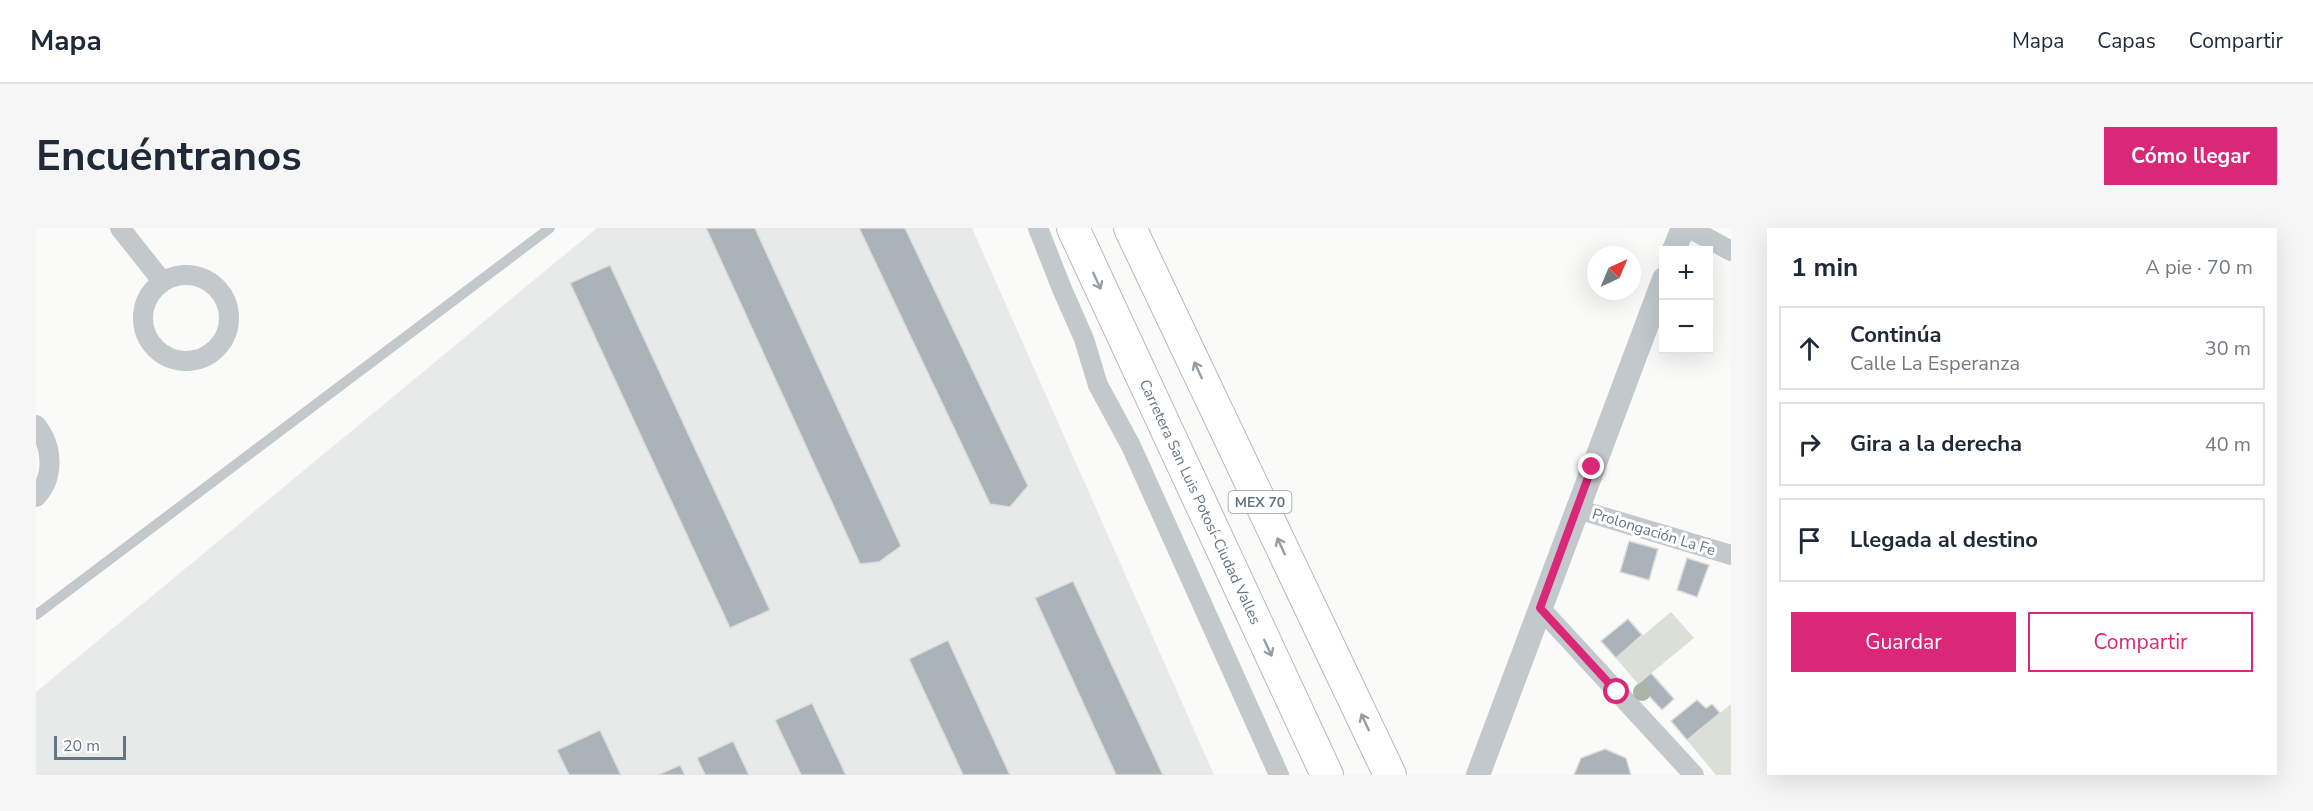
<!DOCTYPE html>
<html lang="es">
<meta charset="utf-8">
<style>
:root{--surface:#fff;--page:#f6f6f7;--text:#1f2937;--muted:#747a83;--line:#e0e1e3;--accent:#db2777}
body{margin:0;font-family:"Nunito Sans",sans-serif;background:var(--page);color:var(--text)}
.controls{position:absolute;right:18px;top:18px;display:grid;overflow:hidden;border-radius:0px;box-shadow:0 6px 24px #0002}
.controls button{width:54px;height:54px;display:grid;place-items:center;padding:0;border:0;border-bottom:2px solid var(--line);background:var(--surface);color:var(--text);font:30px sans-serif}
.compass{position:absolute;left:1551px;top:18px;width:54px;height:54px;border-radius:50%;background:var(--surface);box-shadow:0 6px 24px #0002;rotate:44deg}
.scale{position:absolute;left:18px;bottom:15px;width:72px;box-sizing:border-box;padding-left:6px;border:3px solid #657683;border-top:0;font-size:16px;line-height:21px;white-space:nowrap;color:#657683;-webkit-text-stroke:4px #fff;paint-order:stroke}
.stop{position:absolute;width:18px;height:18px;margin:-14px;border:4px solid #db2777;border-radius:50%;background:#fff}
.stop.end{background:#db2777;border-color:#fff;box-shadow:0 2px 6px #0008}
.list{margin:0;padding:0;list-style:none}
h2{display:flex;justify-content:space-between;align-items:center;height:78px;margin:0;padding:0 24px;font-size:26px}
h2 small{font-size:20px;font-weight:400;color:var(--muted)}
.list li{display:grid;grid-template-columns:39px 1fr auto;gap:18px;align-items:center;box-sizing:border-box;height:84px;margin:0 12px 12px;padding:0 12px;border:2px solid var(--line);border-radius:0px}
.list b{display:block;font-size:22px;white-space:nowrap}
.list p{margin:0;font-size:20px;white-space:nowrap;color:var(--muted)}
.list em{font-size:20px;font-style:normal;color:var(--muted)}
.actions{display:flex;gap:12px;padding:18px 24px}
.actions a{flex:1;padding:14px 0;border:2px solid var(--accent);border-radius:0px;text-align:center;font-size:21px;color:var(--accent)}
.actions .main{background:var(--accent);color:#fff}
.icon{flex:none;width:33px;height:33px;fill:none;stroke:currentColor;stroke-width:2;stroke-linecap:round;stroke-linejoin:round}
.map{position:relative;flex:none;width:1695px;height:547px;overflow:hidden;border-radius:0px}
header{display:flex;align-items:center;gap:36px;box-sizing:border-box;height:84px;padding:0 30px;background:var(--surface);border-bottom:2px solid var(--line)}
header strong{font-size:28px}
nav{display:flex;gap:33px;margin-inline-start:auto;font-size:21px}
.intro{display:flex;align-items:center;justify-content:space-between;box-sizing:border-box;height:144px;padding:0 36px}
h1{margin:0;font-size:42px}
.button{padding:15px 27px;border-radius:0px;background:var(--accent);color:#fff;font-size:21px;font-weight:700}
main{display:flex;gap:36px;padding:0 36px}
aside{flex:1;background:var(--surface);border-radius:0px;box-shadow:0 6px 24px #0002}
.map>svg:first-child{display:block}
</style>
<header>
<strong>Mapa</strong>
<nav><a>Mapa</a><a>Capas</a><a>Compartir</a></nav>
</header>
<div class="intro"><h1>Encuéntranos</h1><a class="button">Cómo llegar</a></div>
<main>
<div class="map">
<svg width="1695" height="547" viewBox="0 0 1695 547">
<rect width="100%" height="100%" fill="#fafaf8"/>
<polygon fill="#e8e9e9" points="561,0 936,0 1178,547 0,547 0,464"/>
<g fill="#dadfd7">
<polygon points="1635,384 1658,410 1602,456 1580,430"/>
<polygon points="1695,476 1695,547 1680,547 1651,512"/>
</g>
<g fill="#aab3b9" stroke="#dcdcda" stroke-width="1.5">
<polygon points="670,0 719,0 865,318 843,334 824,336"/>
<polygon points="823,0 869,0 992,258 974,279 954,276"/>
<polygon points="574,37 734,382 694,400 534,55"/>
<polygon points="1593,313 1622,321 1613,352 1584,344"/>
<polygon points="1651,330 1673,337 1661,369 1641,362"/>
<polygon points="1037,353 1127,547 1080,547 999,370"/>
<polygon points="1592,391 1606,407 1580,430 1565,413"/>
<polygon points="912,412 974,547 927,547 873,431"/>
<polygon points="1615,445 1638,471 1626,482 1602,456"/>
<polygon points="1661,472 1670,480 1676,476 1684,485 1651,512 1635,493"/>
<polygon points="776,475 810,547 765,547 739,492"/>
<polygon points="564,502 585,547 533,547 521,522"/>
<polygon points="697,513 713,547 669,547 661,530"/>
<polygon points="1569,521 1590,530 1595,547 1538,547 1545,530"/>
<polygon points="644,537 649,547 622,547"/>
</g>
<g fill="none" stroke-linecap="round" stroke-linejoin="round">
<defs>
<g id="primary">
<path id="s1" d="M1037,0l254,547"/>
<polyline points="1094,0 1354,547"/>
</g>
</defs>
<use href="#primary" stroke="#b5babe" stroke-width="34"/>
<polyline stroke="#c3c8cc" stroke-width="10" points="0,387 514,0"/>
<g stroke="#c3c8cc" stroke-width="20">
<polyline points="84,0 126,53"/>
<polyline points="1002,0 1026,61 1048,111 1062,157 1095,218 1243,547"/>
<polyline points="1653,0 1695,23"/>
<circle cx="150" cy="90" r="43"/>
<path d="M0,197c17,21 19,52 0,72"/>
<polyline points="1541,281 1695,327"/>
<polyline points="1504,380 1658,547"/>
</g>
<g stroke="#c3c8cc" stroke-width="24">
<polyline points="1638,22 1647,0"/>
<polyline points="1442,547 1628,51"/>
</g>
<use href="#primary" stroke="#fff" stroke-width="32"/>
</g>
<circle fill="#aab4a7" cx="1606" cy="464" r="9"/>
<defs><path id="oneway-shaft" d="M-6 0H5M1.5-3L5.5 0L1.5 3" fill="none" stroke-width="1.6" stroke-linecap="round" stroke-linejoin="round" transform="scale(1.5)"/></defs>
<g stroke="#939fa8">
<use href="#oneway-shaft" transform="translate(1061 53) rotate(65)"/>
<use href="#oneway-shaft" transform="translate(1162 142) rotate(-115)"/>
<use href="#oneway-shaft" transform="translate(1245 318) rotate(-115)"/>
<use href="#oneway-shaft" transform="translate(1232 420) rotate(65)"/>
<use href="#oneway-shaft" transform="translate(1329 494) rotate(-115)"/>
</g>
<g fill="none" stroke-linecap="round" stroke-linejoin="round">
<polyline stroke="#db2777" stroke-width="8" points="1556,239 1504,380 1581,464"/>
</g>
<g text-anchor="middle" stroke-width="6" stroke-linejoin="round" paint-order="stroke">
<rect fill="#fff" stroke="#939fa8" stroke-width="1.5" x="1192.5" y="263" width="63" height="22" rx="4.5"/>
<g font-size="14" font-weight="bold" fill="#657683">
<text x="1224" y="279">MEX 70</text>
</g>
<g font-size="15" fill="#657683" stroke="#fff">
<text dy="5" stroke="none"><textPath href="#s1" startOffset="302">Carretera San Luis Potosí-Ciudad Valles</textPath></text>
<text transform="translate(1618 304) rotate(17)" y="5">Prolongación La Fe</text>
</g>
</g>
</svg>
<div class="controls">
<button>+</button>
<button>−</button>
</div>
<svg class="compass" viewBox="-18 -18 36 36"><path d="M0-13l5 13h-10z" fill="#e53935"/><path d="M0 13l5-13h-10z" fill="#747a83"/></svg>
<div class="scale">20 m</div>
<div class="stop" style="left:1581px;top:464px"></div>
<div class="stop end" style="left:1556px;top:239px"></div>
</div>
<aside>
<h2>1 min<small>A pie · 70 m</small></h2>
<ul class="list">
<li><svg class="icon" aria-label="ahead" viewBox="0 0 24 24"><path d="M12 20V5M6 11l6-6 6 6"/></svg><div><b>Continúa</b><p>Calle La Esperanza</p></div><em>30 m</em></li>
<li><svg class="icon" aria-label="right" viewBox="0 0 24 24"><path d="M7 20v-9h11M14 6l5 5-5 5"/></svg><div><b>Gira a la derecha</b></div><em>40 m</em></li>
<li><svg class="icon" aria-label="arrive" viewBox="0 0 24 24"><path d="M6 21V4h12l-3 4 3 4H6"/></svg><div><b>Llegada al destino</b></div></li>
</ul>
<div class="actions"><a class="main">Guardar</a><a>Compartir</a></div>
</aside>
</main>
